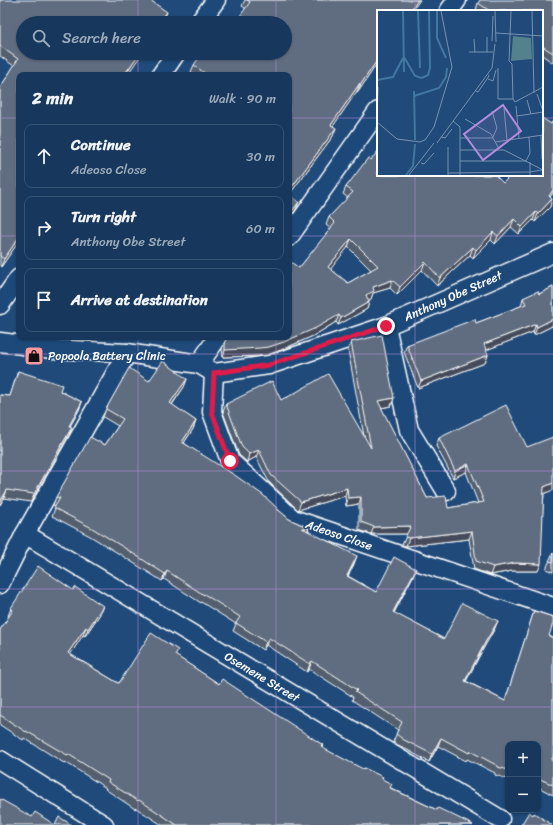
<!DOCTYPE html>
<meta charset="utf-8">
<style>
:root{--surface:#17385c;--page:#203f62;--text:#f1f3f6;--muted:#9eacbb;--line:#365272}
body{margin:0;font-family:Sriracha,sans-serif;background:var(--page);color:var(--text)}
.controls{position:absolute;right:12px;bottom:12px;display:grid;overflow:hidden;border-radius:8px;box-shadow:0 1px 3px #0004}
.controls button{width:36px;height:36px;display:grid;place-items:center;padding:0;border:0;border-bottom:1px solid var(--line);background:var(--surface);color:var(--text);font:20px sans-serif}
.stop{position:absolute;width:12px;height:12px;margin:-9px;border:3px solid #e11d48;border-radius:50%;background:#fff}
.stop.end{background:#e11d48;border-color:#fff;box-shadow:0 1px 4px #0008}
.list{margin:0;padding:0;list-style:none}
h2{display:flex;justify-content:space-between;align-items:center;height:52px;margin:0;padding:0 16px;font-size:17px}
h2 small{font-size:13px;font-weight:400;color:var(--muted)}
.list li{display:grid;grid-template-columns:26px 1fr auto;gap:12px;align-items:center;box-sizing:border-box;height:64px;margin:0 8px 8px;padding:0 8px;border:1px solid var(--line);border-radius:8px}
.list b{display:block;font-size:15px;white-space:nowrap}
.list p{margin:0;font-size:13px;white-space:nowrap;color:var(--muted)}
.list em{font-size:13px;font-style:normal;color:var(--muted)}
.icon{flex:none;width:22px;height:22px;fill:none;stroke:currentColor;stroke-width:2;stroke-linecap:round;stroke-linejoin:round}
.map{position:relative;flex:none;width:553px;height:825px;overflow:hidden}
.search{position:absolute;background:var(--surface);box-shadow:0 1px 3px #0004;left:16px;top:16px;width:276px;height:44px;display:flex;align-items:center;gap:10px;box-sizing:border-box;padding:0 14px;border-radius:22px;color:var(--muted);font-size:15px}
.panel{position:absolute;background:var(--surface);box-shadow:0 1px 3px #0004;left:16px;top:72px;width:276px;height:268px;border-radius:8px}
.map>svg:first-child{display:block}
</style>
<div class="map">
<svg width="553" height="825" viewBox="0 0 553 825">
<rect width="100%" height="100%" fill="#1f4a7a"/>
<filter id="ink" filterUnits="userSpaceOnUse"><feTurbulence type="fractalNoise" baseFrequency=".025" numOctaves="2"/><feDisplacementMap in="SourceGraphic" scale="8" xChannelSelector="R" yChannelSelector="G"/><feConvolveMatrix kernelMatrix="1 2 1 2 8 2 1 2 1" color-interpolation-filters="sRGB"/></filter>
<g filter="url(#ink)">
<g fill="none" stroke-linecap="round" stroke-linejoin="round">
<defs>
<g id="minor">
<polyline points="449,11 457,0"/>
<polyline points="199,23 216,0"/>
<polyline points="161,75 176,53"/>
<polyline points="289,237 378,111"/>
<polyline points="0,305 19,278"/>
<polyline points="386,326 409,430 446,491"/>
<polyline points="0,342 52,349 127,353 199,364 214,373 269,365 386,326 553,253"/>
<polyline points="199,364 218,337"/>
<polyline points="214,373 212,412 230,461 293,519 553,607"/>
<polyline points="25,534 500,819"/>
<polyline points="0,584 25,534 127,353"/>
<polyline points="0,760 104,825"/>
</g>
</defs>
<use href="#minor" stroke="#fff" stroke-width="21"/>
<use href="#minor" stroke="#1f4a7a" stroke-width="18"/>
</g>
<g fill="#535e6e" stroke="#fff" fill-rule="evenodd">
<polygon points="0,0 164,20 162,23 23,23 23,53 141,53 139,58 19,75 19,241 1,267 0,266 0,88 14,66 0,56"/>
<polygon points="245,0 420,0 378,11 378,62 358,92 357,91 333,126 333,136 289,195 296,209 289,219 289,75 195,75 191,72 194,65 285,53 246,9 242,6"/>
<polygon points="553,0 553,63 542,55 542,11 476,11 476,10 478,3"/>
<path d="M553,121v72l-3,4v10l-15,15 -2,-2 -14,14 -8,-7 -16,17 -4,-4 -18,18 -3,-3 -33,31 -15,-16 -25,25 -7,-7 -17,5 -2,6 -2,1v2l-2,7 -29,16 -2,-3 -23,14 -32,14 -14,5 -10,1 -34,1 -1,-8 3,-8 64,-4 10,-69 32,-39 -5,-4 3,-8 19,-19 -5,-4 3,-7 25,-27 132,23 39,-8 9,-51zM348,247l23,23 -23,13 -18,-14z"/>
<polygon points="553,287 553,327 552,326 534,335 533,332 486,350 488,355 485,363 418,388 404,352 407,345 476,323 521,306 523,298 539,294"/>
<polygon points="351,342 394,398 391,406 381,408 427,498 448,508 478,503 466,472 453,478 436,446 439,438 544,494 538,571 512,571 490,575 474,569 469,539 406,546 402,545 407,534 371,534 359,530 359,504 346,506 345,496 298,510 269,482 256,457 247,462 239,455 223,412 226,404 281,400 286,398 364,436 348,350"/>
<polygon points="18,371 60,391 82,402 79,410 70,426 69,435 31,502 4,498 0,505 0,395 10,396"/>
<polygon points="187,379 184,387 172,405 196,421 193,429 184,443 278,509 278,510 289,519 309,528 308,531 354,564 348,576 376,592 413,576 394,613 444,639 495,628 483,649 466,681 505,701 534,611 549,636 553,638 553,759 552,760 553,761 553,795 538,787 538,744 508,744 508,779 495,775 495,773 467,759 466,761 438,746 429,762 393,742 398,730 352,700 353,697 309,669 307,672 266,645 263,650 233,631 236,624 201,602 201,603 164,579 162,581 121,555 90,536 52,516 56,506 53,505 56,497 105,445 118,426 103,417 106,409 149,381"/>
<polygon points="553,553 553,572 546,569"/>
<polygon points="11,608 100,614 85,636 83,635 70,654 118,683 176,656 219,684 323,745 322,748 382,780 391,788 437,810 473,825 162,825 136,808 135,809 105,789 106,788 65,762 64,763 24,738 23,740 0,725 0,630 9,616 8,616"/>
</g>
<g fill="#444c5a" stroke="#fff">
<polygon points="418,0 420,0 412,11 410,11"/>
<polygon points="167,12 164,20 162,23 159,23"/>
<polygon points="139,53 141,53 139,58 127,75 125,75"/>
<polygon points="378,59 378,62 358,92 361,84"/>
<polygon points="360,83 357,91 329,132 331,125"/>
<polygon points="336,128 333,136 289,195 289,191"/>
<polygon points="553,190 553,193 546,203 549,196"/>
<polygon points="552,199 550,207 535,222 538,214"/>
<polygon points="299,202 296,209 289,219 289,215"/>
<polygon points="536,212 533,220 519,234 522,227"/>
<polygon points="514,219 511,227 495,244 498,236"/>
<polygon points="493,232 491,240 473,258 476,250"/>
<polygon points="19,237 19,241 1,267 4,259"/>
<polygon points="351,239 348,247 326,275 328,267"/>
<polygon points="473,247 470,255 437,286 440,278"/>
<polygon points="425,262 422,270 397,295 400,287"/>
<polygon points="392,280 390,288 373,293 371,299 363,303 366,295 373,287"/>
<polygon points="369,302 367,309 338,325 341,318"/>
<polygon points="339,315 336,322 313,336 281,350 267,355 257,356 223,357 225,350"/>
<polygon points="553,319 553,324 552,326 534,335 537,327"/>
<polygon points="536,324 533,332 481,352 484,344"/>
<polygon points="488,355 485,363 418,388 421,381"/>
<polygon points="187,379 184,387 167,411 170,403"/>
<polygon points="394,398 391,406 375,409 378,401"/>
<polygon points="82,402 79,410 66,434 69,426"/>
<polygon points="196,421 193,429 179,450 182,442"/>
<polygon points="72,427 69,435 31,502 34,494"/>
<polygon points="259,450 256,457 247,462 249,454"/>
<polygon points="468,464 466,472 453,478 455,471"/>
<polygon points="553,483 553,490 541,495 544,487"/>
<polygon points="347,488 345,496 298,510 301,502"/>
<polygon points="7,490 4,498 0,505 0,502"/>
<polygon points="361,497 359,504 346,506 348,498"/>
<polygon points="411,526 408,534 371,534 374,527"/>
<polygon points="302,528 309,528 306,536"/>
<polygon points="472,531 469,539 406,546 409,538"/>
<polygon points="357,556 354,564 344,583 347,576"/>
<polygon points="515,563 541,564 538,571 512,571 490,575 493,567"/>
<polygon points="416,569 413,576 390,620 393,612"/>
<polygon points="167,571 164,579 162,581 165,574"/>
<polygon points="103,606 100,614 85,636 88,629"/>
<polygon points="498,621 495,628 483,649 462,689 465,681 486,641"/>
<polygon points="86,627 83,635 66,661 68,653"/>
<polygon points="269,638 266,645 263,650 266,642"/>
<polygon points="312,661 309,669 307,672 310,664"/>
<polygon points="441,738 438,746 429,762 432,754"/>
</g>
<g fill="#616d80" stroke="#fff" fill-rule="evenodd">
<polygon points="0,0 150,0 167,12 159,23 23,23 23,53 140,53 124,75 19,75 19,237 4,259 0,256 0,88 18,59 0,46"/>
<polygon points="247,0 418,0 410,11 378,11 378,59 361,84 360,83 331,125 336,128 289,191 289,75 207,75 194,65 202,53 285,53 285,23 235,23 250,2"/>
<polygon points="480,0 553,0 553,53 542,46 542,11 490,11 478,3"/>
<path d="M542,118l9,6 2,-3v69l-4,6 3,3 -14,15 -2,-2 -14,15 -8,-8 -16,17 -5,-4 -17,18 -3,-3 -33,31 -15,-16 -25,25 -8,-7 -19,7 1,4 -8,4 3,7 -28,16 -2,-3 -23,13 -32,14 -15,5 -9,1 -35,2v-9l3,-4h61v-72l2,-3 8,6 36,-45 -6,-6 24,-25 -7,-5 22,-29 3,2 7,-9v24h117l8,8 8,-8h31zM351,239l27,27 -30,17 -20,-16z"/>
<polygon points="289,194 299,202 289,215"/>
<polygon points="553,287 553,319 537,327 536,324 484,344 488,355 421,381 407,345 475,319 476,323 526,304 523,298 538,291 539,294"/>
<polygon points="382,335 394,398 378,401 427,498 446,496 448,508 484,502 468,464 455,471 439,438 506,405 527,447 553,437 553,483 544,487 541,564 515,563 493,567 476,561 472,531 409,538 405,537 411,526 374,527 361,522 361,497 348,498 347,488 301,502 271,475 259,450 249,454 242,447 226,404 272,381 281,400 286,397 286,398 328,374 371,448 351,342"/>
<polygon points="163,361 187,379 170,403 196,421 182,442 236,476 263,495 278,509 277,509 281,512 289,519 309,528 302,528 357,556 347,576 376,592 394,557 416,569 393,612 444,639 462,603 498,621 486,641 465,681 505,701 534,611 553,617 553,623 549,636 553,638 553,757 551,760 553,761 553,785 538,778 538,744 508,744 508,770 498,767 498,766 470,751 469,753 441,738 432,754 404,740 396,734 402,722 355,692 357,690 312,661 310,664 269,638 266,642 236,623 240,617 204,594 204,595 167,571 165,574 123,547 92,528 54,508 60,498 56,497 90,437 105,445 123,419 106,409 129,368 149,381"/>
<polygon points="18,371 62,385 60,391 82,402 69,426 72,427 34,494 7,490 0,502 0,395 10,396"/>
<polygon points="553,553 553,562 549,561"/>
<polygon points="38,566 73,590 75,587 103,606 88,629 86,627 68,653 118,683 119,683 151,633 178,650 175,655 219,684 222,679 323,745 321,747 363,769 364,768 383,777 382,779 392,784 390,788 437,810 438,808 473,825 177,825 139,800 138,801 108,782 109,780 68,754 67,755 26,731 26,732 0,715 0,630 13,610 11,608"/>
<polygon points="0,799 32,817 35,812 55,825 59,817 72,825 0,825"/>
<polygon points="529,812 533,815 534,813 552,825 521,825"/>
</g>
</g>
<g fill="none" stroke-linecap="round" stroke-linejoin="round" filter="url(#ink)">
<polyline stroke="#e11d48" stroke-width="5" points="230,461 212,412 214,373 269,365 386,326"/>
</g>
<path fill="none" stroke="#b68bdc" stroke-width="1" stroke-opacity="0.55" d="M138,0v23M276,0v23M415,0v11M138,53v22M276,53v22M0,118h19M289,118h89M542,118h11M415,175v650M0,236h19M289,236h264M138,337v488M276,337v488M0,354h553M0,471h553M0,589h553M0,707h553"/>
<defs>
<symbol id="shop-square" viewBox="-11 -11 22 22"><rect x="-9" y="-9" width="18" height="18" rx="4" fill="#ff9aa2" stroke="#1f4a7a"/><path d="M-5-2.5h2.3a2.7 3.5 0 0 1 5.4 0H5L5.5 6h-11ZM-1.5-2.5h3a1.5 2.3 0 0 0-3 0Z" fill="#111"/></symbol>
</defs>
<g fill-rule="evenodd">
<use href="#shop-square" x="23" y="345" width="22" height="22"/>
</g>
<g text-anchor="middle" stroke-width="3" stroke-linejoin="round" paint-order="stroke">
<g font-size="12" fill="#fff" stroke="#1f4a7a">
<text transform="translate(453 296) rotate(-24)" y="4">Anthony Obe Street</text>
<text transform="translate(339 535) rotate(19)" y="4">Adeoso Close</text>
<text transform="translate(262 677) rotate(31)" y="4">Osemene Street</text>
</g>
<g font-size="12" fill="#fff" stroke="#1f4a7a" text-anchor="start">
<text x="48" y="360">Popoola Battery Clinic</text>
</g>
</g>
<g transform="translate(377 10)">
<rect width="166" height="166" fill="#1f4a7a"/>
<path d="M136,26l18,2 1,21 -21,2z" fill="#53828c"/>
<path fill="none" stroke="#42789f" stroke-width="2" d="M26,1l1,61M41,1l2,57M60,1v27l9,20M27,47l11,19 7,2 6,-3 2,-7 -1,-57M0,70l16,-3 10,-19M37,81l1,49M37,86l25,-8 7,-11 1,-9M0,96l1,-19M29,165l7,-9 2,-22"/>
<path fill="none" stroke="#7992af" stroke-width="1" d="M118,1l1,31M134,1l-2,50 3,3 1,35M155,1l2,82M119,23l47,3M110,27v15M97,29l1,13M115,31l1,-25M92,42h24M121,58v31h15l2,3 28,-15M111,69l5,2 3,-11M99,81l2,1 11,-16 -1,-1M160,84l6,17M150,90l4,14M139,96l3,32M127,98l3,32M115,101l5,17 -4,9M140,106l26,-4M88,109l26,15 8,15M76,111l7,6v48M0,112l20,17 23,3 5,-2 9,-13 18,-60 -11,-56M164,125l1,24M64,127l4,1 7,-9M83,128h33M118,132l48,-7M60,133l55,-75 3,-24M71,137v28M83,140h44l39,20M83,151h66l4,-8 -1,-16M153,152v13M44,153l3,1 10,-11M71,163l82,-1 12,-2M32,165l25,-32"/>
<path fill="#b68bdc" fill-opacity="0.15" stroke="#b68bdc" stroke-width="2" d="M126,95l18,26 -38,29 -19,-26z"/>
<rect width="166" height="166" fill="none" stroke="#fff" stroke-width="2"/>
</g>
</svg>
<div class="controls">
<button>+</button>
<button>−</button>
</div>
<div class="stop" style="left:230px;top:461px"></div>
<div class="stop end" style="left:386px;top:326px"></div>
<div class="search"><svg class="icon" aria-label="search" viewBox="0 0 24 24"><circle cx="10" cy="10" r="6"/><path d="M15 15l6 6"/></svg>Search here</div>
<section class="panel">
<h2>2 min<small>Walk · 90 m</small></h2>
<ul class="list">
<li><svg class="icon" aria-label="ahead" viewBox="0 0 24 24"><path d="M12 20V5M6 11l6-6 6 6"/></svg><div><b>Continue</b><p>Adeoso Close</p></div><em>30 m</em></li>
<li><svg class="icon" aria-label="right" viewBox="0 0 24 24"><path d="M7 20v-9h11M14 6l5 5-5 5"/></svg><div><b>Turn right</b><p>Anthony Obe Street</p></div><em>60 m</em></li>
<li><svg class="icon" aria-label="arrive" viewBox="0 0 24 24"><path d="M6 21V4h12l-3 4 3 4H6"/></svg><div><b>Arrive at destination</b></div></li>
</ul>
</section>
</div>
